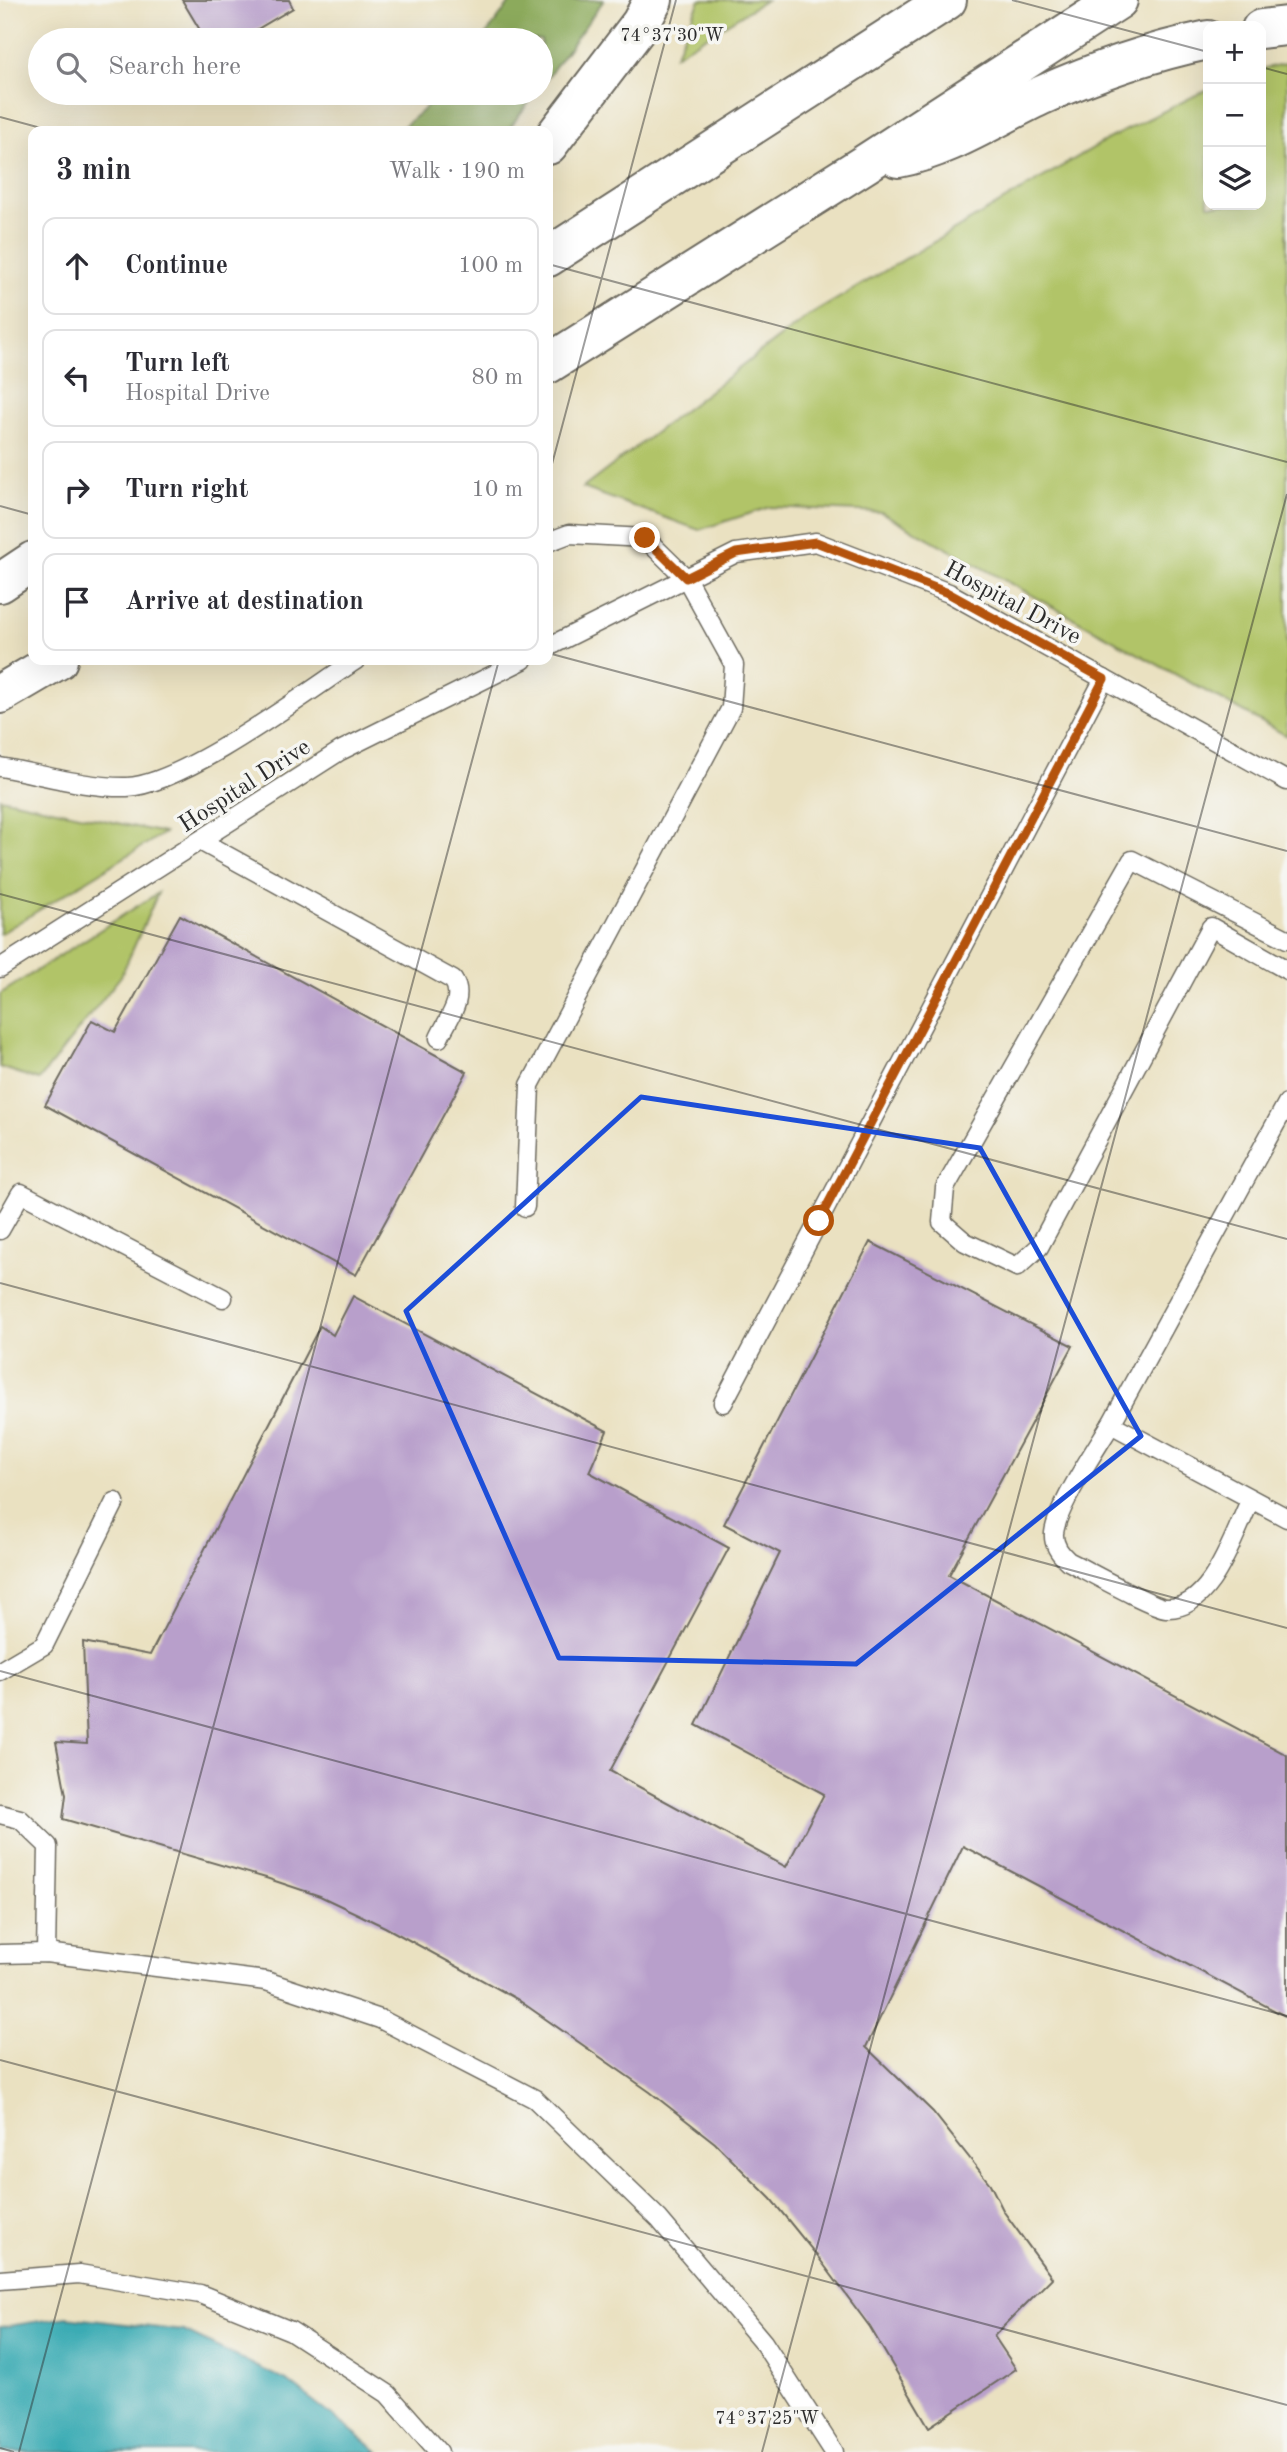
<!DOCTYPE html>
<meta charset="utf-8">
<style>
:root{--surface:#fff;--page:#f7f7f7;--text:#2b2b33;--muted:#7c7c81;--line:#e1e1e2}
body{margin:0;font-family:"Old Standard TT",serif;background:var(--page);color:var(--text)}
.controls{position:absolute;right:21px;top:21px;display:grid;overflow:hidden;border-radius:14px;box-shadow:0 7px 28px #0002}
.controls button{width:63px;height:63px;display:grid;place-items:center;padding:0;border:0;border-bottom:2px solid var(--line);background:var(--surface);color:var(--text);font:35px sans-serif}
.stop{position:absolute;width:21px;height:21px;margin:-16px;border:5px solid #b45309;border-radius:50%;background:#fff}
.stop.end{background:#b45309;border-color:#fff;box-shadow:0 2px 7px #0008}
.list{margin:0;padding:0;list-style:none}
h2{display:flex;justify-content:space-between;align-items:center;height:91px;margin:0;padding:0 28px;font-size:30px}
h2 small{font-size:23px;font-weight:400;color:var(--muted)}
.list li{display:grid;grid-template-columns:46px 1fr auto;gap:21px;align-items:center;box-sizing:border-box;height:98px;margin:0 14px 14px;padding:0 14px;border:2px solid var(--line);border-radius:14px}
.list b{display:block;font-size:26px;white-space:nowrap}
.list p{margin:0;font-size:23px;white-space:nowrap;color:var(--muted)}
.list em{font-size:23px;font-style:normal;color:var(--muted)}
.icon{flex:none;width:38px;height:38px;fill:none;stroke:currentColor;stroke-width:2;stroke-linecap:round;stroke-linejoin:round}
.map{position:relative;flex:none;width:1287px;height:2452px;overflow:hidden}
.search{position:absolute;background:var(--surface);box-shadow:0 7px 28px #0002;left:28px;top:28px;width:525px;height:77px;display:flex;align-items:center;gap:18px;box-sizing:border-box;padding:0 24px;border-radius:38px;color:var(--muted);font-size:26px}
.panel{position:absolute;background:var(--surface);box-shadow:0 7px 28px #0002;left:28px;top:126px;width:525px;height:539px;border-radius:14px}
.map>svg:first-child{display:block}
</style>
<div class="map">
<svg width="1287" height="2452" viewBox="0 0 1287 2452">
<rect width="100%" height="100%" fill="#f6f6f2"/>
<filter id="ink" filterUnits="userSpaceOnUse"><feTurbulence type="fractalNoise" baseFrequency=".0143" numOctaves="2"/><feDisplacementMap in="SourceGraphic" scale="14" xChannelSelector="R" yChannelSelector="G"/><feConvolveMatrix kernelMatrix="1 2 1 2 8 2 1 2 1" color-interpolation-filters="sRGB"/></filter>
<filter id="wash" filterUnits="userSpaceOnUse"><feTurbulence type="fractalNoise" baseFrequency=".00686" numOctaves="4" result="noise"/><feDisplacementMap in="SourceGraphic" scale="28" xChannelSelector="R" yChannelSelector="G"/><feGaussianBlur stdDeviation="1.57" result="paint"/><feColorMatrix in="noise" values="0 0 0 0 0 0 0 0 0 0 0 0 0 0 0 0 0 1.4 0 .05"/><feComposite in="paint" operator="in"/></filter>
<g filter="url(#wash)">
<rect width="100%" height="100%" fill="#eae1c1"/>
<g fill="#b1c468" stroke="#6e784a" stroke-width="2">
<polygon points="700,0 766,0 675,55"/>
<polygon points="1287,63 1287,736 881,512 770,507 699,530 583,488 805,318 1110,138 1208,89 1208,205 1261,205 1261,69"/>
<polygon points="0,798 164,833 0,934"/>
<polygon points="158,893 121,976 39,1080 0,1067 0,994"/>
</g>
<g fill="#8caa5c" stroke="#5c6a44" stroke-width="2">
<polygon points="512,0 604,0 541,86 541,40 482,40"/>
<polygon points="443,93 536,93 507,131 398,131"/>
</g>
<polygon fill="#3aabb4" stroke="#326b70" stroke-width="2" points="67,2317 184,2331 289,2382 379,2452 0,2452 0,2327"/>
<g id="blocks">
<g fill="#b89fcb">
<polygon points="182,0 289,0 293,8 239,40 206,40"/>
<polygon points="180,915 467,1072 356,1275 45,1105 92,1020 115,1032"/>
<polygon points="870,1242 1073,1346 949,1575 1287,1755 1287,2017 963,1846 866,2047 933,2112 990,2184 1004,2212 1052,2278 994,2336 1016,2369 929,2427 870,2327 818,2257 771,2199 715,2143 650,2092 517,1999 385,1927 320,1896 266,1878 63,1819 66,1795 56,1742 87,1744 83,1642 150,1655 320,1326 333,1335 353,1296 607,1431 589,1472 729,1548 610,1771 786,1867 824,1794 696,1725 780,1553 724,1524"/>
</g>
</g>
</g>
<g filter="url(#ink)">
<use href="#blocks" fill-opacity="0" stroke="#6e6b60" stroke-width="2"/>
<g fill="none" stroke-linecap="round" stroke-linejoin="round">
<defs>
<g id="service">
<polyline points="548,647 736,553 816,542 949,593 1287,781"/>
<path d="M0,767c41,7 86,21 127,20 56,-2 179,-94 229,-127"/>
<path d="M202,842l251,138c13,18 -6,40 -14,58"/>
<polyline points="1287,939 1132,860 945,1188 942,1222 965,1242 1017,1267 1039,1247 1211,927 1287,970"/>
<polyline points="0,968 340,751 523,660"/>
<polyline points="1287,1103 1111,1424 1287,1518"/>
<polyline points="525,1207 530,1085 731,708 734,665 686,578 645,538 569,534 548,542"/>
<polyline points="0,1230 21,1193 223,1298"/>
<polyline points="723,1403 1104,679"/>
<path d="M1111,1424c-15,25 -54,83 -57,109 -1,12 6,21 14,28 18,9 84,46 98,47 46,3 68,-75 85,-109"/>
<polyline points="0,1671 44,1645 115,1502"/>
<polyline points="0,1814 20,1819 48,1846 46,1953"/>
<polyline points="0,1954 46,1953 266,1981 380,2019 535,2099 659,2219 763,2342 834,2452"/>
<polyline points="0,2280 79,2274 200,2294 291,2331 388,2394 439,2452"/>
</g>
<g id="trunk">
<polyline points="1261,29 1287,26"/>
<polyline points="548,145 641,23 653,0"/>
<path d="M898,158c51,-10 95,-40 142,-62 55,-25 110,-44 168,-56"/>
<polyline points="548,257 947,0"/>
<polyline points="548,364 865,164 1118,0"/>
<polyline points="0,583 33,561"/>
<polyline points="0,694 58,660"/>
</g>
</defs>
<use href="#service" stroke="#6e6b60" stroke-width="21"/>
<use href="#trunk" stroke="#6e6b60" stroke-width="42"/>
<use href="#service" stroke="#fff" stroke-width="18"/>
<use href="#trunk" stroke="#fff" stroke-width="38"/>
</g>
</g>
<g fill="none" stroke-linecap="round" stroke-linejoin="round" filter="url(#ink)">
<polyline stroke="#b45309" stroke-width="9" points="645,538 686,578 736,553 816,542 948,593 1104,679 819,1221"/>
</g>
<path fill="none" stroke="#1d4ed8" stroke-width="5" stroke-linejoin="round" d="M641,1097l339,51 161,288 -285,228 -297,-6 -153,-347z"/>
<path fill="none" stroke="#2b2b2b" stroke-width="2" stroke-opacity="0.45" d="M1012,0l196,52M1261,67l26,7M0,117l52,14M548,264l739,198M548,479l128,-479M0,506l33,9M548,653l739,198M0,894l1287,345M0,1283l1287,345M0,1671l1287,345M0,2060l1287,345M0,2448l14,4M19,2452l480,-1792M762,2452l525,-1958"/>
<g text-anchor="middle" stroke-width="7" stroke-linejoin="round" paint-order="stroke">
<g font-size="24" fill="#2b2b2b" stroke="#f6f6f2">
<text transform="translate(1013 602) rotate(28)" y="8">Hospital Drive</text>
<text transform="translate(244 785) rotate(-33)" y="8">Hospital Drive</text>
</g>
</g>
<g font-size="18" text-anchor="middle" fill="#2b2b2b" stroke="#f6f6f2" stroke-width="7" stroke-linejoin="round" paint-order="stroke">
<text x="672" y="41">74°37'30"W</text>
<text x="767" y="2424">74°37'25"W</text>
</g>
</svg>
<div class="controls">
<button>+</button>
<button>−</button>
<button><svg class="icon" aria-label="layers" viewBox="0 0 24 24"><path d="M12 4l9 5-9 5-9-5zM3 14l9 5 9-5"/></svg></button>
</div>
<div class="stop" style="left:819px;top:1221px"></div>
<div class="stop end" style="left:645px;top:538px"></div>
<div class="search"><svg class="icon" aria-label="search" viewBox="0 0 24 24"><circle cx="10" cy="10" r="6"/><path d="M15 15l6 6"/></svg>Search here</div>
<section class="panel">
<h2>3 min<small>Walk · 190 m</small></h2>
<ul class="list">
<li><svg class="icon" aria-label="ahead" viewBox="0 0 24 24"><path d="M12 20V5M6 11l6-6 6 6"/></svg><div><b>Continue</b></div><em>100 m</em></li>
<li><svg class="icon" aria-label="left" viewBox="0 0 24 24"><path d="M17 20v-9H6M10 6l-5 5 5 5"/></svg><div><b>Turn left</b><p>Hospital Drive</p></div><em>80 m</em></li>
<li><svg class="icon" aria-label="right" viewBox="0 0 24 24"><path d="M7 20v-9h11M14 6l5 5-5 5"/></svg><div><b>Turn right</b></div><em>10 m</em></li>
<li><svg class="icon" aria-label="arrive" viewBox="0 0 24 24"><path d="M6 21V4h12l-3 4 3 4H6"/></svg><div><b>Arrive at destination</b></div></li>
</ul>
</section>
</div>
